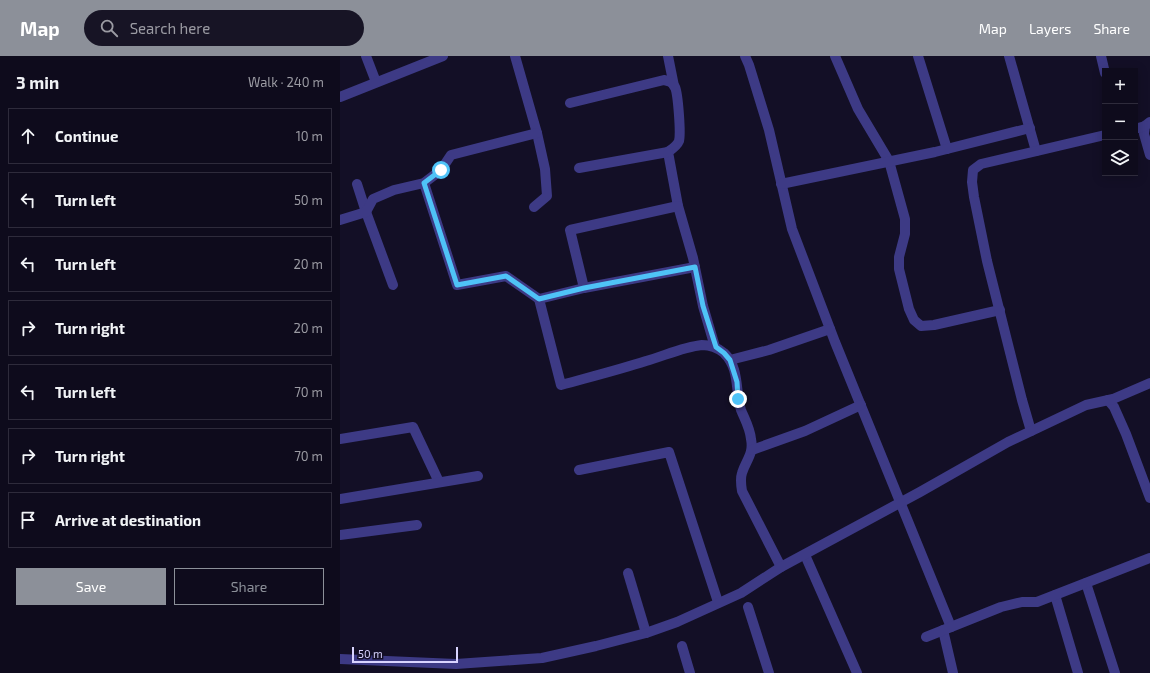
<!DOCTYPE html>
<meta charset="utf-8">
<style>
:root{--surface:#0e0b1c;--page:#171425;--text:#f1f3f6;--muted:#9b9ba3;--line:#2e2b3b;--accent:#8c9099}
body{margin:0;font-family:"Exo 2",sans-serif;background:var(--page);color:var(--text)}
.controls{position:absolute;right:12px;top:12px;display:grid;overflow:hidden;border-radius:0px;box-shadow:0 2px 10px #0003}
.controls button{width:36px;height:36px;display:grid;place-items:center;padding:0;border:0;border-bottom:1px solid var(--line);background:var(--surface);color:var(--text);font:20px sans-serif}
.scale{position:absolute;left:12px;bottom:10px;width:106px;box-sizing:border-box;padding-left:4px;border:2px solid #d9d4ff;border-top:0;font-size:11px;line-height:14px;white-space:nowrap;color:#d9d4ff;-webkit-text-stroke:3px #130f26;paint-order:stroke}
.stop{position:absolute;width:12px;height:12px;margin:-9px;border:3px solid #4fc3f7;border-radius:50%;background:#fff}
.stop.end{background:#4fc3f7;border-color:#fff;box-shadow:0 1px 4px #0008}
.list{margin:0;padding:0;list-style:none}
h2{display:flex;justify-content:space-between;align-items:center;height:52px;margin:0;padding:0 16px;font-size:17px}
h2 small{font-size:13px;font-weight:400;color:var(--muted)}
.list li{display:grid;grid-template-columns:26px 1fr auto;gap:12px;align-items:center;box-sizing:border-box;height:56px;margin:0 8px 8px;padding:0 8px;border:1px solid var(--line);border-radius:0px}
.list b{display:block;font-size:15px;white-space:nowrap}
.list em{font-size:13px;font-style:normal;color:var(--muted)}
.actions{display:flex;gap:8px;padding:12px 16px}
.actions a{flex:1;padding:9px 0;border:1px solid var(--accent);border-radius:0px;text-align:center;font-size:14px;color:var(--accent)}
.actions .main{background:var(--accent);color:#fff}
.icon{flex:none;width:22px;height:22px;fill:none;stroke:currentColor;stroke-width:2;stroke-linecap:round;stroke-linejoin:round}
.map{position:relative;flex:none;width:810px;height:617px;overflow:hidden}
header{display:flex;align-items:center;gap:24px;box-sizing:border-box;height:56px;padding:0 20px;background:var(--accent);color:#fff}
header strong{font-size:19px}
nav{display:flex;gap:22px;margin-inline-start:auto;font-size:14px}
.search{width:280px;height:36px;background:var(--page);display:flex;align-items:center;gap:10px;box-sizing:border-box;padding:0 14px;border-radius:22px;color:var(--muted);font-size:15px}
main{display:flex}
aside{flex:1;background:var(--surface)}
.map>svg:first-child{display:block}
</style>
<header>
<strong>Map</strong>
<div class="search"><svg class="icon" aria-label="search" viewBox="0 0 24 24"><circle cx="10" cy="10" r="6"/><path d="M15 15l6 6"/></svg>Search here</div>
<nav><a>Map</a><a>Layers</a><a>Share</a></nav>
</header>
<main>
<aside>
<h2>3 min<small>Walk · 240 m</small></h2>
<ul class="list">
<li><svg class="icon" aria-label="ahead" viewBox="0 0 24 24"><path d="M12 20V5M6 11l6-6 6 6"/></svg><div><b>Continue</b></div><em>10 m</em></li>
<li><svg class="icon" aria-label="left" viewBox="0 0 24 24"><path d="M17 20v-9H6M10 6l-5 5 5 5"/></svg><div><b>Turn left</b></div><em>50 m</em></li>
<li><svg class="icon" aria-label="left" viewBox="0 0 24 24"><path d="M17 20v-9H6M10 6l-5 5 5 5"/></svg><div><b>Turn left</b></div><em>20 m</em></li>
<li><svg class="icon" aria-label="right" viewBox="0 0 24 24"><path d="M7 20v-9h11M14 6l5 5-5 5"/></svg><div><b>Turn right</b></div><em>20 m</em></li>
<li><svg class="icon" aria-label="left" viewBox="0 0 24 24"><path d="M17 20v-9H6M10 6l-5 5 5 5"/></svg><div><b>Turn left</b></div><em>70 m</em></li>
<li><svg class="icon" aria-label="right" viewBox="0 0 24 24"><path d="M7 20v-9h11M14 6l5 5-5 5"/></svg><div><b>Turn right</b></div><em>70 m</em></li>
<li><svg class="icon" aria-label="arrive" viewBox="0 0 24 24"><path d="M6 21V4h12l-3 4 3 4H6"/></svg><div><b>Arrive at destination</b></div></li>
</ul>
<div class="actions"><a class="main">Save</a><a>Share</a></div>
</aside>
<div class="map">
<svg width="810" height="617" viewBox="0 0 810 617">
<rect width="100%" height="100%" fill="#130f26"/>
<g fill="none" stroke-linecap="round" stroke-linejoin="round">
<g stroke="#3d3a85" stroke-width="10">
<polyline points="26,0 36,26"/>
<polyline points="175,0 197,77 205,113 207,140 194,151"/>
<polyline points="328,0 334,30"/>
<polyline points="405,0 409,9 429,74 452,173 495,286 611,571"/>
<polyline points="495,0 518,53 549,105 565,163 565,178 559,201 559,213 569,253 574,264 581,270 594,269 660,254"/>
<polyline points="578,0 607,93"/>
<polyline points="669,0 696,95"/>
<polyline points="761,0 765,17"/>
<polyline points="0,41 103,0"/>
<path d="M230,47l94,-23c5,1 8,2 11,7 3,7 6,46 4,54 -2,5 -7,8 -11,11l10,54 15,52 10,48 12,41"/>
<polyline points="810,66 805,70 804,78 810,99"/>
<polyline points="795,73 805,70"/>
<polyline points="239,112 328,96"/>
<polyline points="84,127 117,229 166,220 199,243"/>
<polyline points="17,128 26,156 53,229"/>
<polyline points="441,128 595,96 690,72"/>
<polyline points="0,164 26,156 33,143 54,134 84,127 101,114 111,99 197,77"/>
<path d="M355,211l-111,21 -45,11 22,86c29,-8 57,-15 85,-24 18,-5 37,-14 56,-16 8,0 16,3 22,8 16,15 11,38 17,57 4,10 9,18 10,29 3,15 -5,21 -9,34 -2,6 -1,12 0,18l39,76"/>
<polyline points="244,232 230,174 338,150"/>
<polyline points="390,304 429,294 490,273"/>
<polyline points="768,344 774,351 786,378 810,442"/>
<polyline points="691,375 682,344 647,205 634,141 632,126 633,114 641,108 765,79"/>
<polyline points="0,383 73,371 99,426"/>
<polyline points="412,394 465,375 521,349"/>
<polyline points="239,414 329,396 378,546"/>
<polyline points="0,443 138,420"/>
<polyline points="0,479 77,469"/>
<polyline points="465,499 517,617"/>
<polyline points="288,517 306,577"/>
<polyline points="746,527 775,617"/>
<polyline points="715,539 738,617"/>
<polyline points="408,551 429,617"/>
<polyline points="603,574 613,617"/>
<polyline points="586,581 661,551 682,546 697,546 810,502"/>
<polyline points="342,590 350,617"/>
<polyline points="0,603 116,608 202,602 256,590 306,577 337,566 401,537 441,511 580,436 668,386 746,349 773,343 810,327"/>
</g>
</g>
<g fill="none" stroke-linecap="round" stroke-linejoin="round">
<polyline stroke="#4fc3f7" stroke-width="5" points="101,114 84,127 117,229 166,220 199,243 244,232 355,211 363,250 376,291 384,297 390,304 397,326 398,343"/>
</g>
</svg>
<div class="controls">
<button>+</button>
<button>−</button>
<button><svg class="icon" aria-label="layers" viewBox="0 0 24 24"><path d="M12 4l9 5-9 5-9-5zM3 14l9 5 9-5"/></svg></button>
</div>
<div class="scale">50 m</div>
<div class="stop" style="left:101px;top:114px"></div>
<div class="stop end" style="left:398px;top:343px"></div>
</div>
</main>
